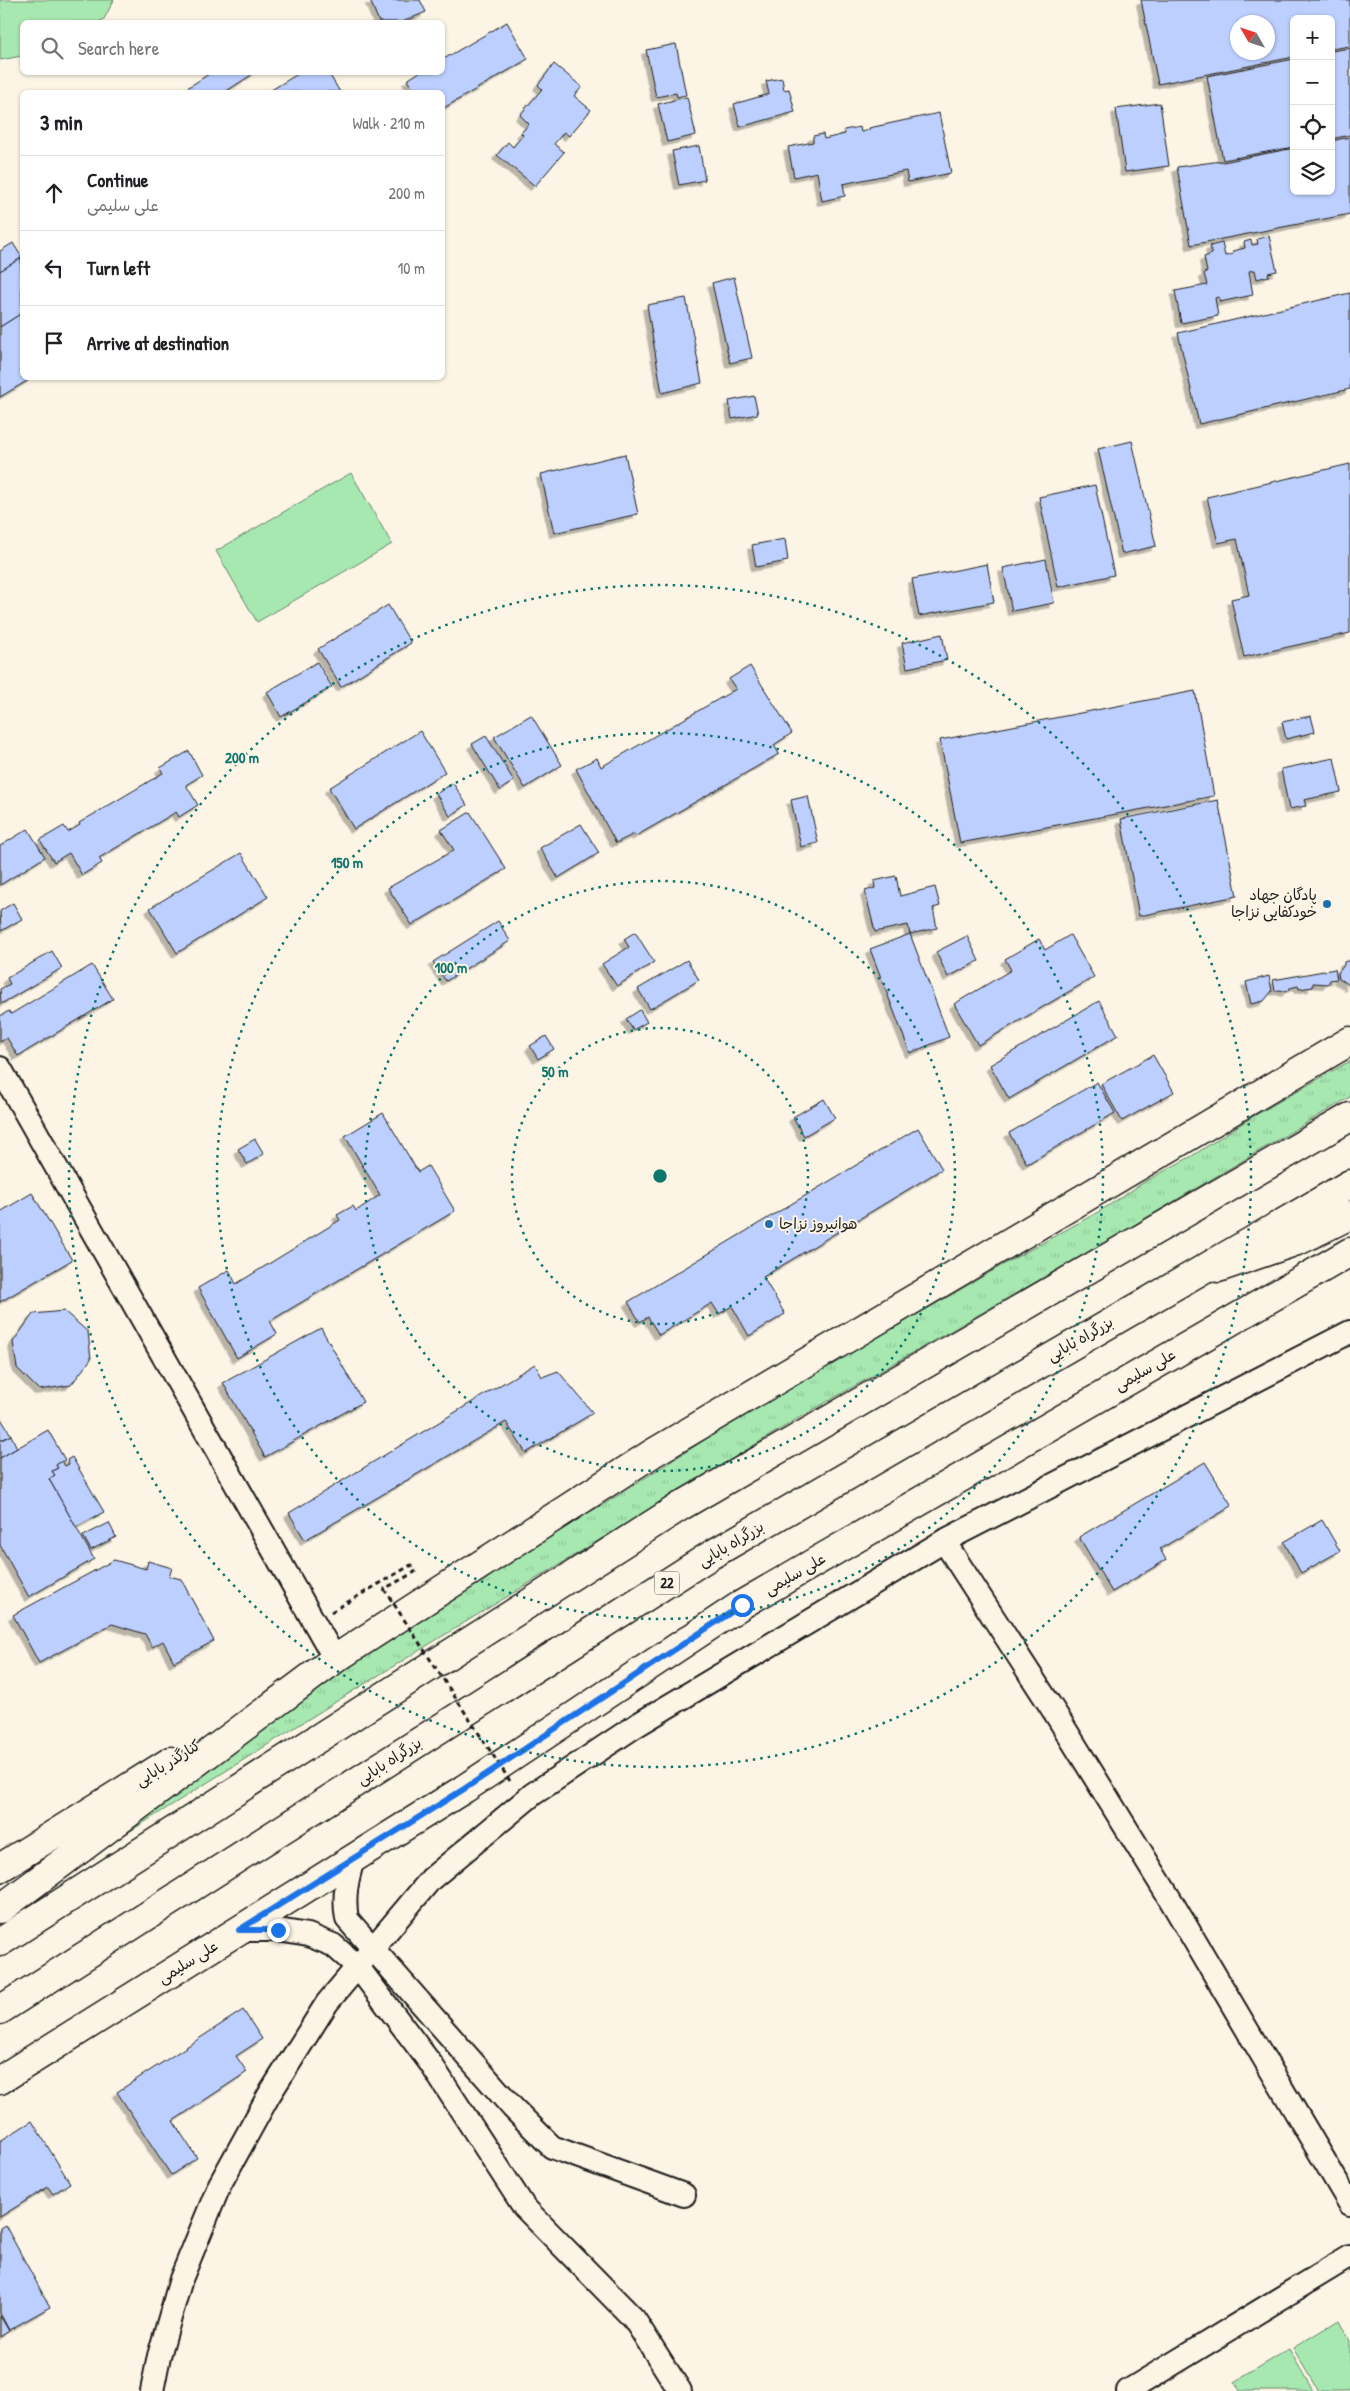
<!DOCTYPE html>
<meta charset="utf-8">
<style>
:root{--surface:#fff;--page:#f6f6f6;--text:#202124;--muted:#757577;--line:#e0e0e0}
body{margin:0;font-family:"Patrick Hand","Playpen Sans Arabic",sans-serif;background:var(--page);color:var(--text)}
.controls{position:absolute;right:15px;top:15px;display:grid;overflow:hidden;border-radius:8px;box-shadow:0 1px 4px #0004}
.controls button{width:45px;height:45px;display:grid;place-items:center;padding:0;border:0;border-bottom:1px solid var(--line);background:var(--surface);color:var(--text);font:25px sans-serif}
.compass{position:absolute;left:1230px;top:15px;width:45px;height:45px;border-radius:50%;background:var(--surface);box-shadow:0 1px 4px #0004;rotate:309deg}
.stop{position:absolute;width:15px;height:15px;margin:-11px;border:4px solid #1a73e8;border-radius:50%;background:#fff}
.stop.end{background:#1a73e8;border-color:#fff;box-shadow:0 1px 5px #0008}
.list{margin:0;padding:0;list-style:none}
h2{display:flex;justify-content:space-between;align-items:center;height:65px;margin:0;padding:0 20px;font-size:21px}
h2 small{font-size:16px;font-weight:400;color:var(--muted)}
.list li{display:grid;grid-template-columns:32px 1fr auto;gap:15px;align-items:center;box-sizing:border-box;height:75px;padding:0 20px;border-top:1px solid var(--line)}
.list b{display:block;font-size:19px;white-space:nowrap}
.list p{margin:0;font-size:16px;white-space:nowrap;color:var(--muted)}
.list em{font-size:16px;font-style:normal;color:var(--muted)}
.icon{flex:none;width:28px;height:28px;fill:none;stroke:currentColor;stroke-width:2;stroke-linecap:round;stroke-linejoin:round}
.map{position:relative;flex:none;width:1350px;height:2391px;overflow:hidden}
.search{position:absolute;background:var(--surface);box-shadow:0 1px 4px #0004;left:20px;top:20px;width:425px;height:55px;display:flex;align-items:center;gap:12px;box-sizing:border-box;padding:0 18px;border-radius:8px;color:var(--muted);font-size:19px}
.panel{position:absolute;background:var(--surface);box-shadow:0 1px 4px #0004;left:20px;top:90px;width:425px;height:290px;border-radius:8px}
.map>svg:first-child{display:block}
</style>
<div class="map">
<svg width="1350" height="2391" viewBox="0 0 1350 2391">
<defs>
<pattern id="grass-tufts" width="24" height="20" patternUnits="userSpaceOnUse" patternTransform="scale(1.25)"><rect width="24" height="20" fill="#a7e8b1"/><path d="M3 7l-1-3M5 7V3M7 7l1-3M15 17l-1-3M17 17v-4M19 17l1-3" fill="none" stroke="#8fc698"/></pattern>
<filter id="shadow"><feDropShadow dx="-4.5" dy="4.5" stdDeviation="0" flood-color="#0004"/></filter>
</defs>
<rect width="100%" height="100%" fill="#fcf5e5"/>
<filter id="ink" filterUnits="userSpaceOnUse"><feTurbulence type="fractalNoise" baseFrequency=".02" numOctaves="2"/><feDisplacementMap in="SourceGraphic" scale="10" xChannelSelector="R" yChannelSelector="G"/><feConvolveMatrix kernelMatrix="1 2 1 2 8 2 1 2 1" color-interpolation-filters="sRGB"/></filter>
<g filter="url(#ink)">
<polygon fill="url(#grass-tufts)" stroke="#628266" points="1350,1061 1350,1097 1114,1237 792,1422 353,1691 105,1847 271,1713 580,1517 606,1503 737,1419 1006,1263 1100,1211 1146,1181 1192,1156 1252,1117"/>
<g fill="#a7e8b1" stroke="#628266">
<polygon points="0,0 114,0 104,19 99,22 22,22 22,56 0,60"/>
<polygon points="351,473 392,544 257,622 216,551"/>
<polygon points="1339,2320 1350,2341 1350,2391 1318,2391 1293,2348"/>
<polygon points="1289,2349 1313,2391 1240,2391 1235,2382"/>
</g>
<g fill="#bccfff" stroke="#1c1c1c" fill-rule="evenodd" filter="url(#shadow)">
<polygon points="370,0 420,0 426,12 402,22 379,22"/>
<path d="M1141,0h209v46l-19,3v-30h-37v38l-136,27zM1238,22h30v30h-30z"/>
<polygon points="507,22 528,59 442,109 442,92 415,92 407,80 420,72 442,72 442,60"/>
<polygon points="676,44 686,95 677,97 676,93 656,97 646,50"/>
<polygon points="1350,48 1350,135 1331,139 1331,51"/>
<polygon points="1294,59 1294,147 1223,160 1207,76"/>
<polygon points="554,64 582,87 574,96 591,110 569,136 564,132 554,144 564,152 535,186 497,155 508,142 513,147 523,135 521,133 529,124 520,115 542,89 538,85"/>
<polygon points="212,72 256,72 225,92 181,92"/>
<polygon points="301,72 328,72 340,92 268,92"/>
<polygon points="782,78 784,90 789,89 795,112 740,127 734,104 769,94 766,81"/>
<polygon points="687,97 696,135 667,142 658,104"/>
<polygon points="1160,103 1169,166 1125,172 1116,109"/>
<polygon points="939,113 951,173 908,182 906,171 843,184 845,196 822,201 817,172 794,177 788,147 813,142 813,136 823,134 824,139 845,134 844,130 860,127 861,132 869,130 869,128"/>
<polygon points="1350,137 1350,214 1191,245 1177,167 1221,161 1223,162 1294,148 1294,191 1331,191 1331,141"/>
<polygon points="699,146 705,180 679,185 672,151"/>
<polygon points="1269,236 1277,271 1268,273 1269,276 1257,279 1255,270 1249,271 1253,295 1220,302 1219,297 1215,298 1218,316 1181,323 1175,291 1207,285 1204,273 1207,272 1204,257 1212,254 1210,246 1222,243 1225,256 1233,254 1233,251 1245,248 1244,242 1251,240 1252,245 1258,244 1257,239"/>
<polygon points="13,243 22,258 0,271 0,251"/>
<polygon points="21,258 22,313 0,327 0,271"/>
<polygon points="734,277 752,358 730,363 712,283"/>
<polygon points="1350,293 1350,389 1199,424 1178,333"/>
<polygon points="686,298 702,383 662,393 647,305"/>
<polygon points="22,313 22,378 32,378 0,397 0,327"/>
<polygon points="754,396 758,414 732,419 729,401"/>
<polygon points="1132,441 1156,546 1122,554 1098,449"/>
<polygon points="625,454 638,514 554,533 541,474"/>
<polygon points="1350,464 1350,633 1244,657 1231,599 1249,595 1237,539 1218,543 1207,497"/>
<polygon points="1095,485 1114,575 1058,587 1039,497"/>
<polygon points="785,539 788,561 756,567 752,545"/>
<polygon points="1046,559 1054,603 1012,611 1003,568"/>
<polygon points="987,564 994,602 919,616 912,579"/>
<polygon points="388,605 411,643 341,687 318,649"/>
<polygon points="942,634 947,660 907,668 902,643"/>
<polygon points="317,662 332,687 281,717 267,692"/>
<polygon points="750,666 792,733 774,745 779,754 636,836 634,834 616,843 576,769 597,758 601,767 736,689 729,679"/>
<polygon points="1195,691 1214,796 960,843 940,740"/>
<polygon points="531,715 562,765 525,788 494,737"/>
<polygon points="1311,716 1315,732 1286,739 1282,722"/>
<polygon points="420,731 445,772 354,829 329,788"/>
<polygon points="486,736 514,781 500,790 472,744"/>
<polygon points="189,751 202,775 186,785 198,805 179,817 176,812 99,858 102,863 82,875 69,853 54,862 40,840 64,826 68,832 80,825 79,823 163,773 160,768"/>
<polygon points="1334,758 1341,792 1304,800 1306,806 1289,809 1281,769"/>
<polygon points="453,783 467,805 450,816 436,794"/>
<polygon points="808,796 818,843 801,847 791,800"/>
<polygon points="1218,800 1237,896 1139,916 1121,819"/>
<polygon points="470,812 506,869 412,925 388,888 454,850 441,830"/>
<polygon points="581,824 599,853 558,878 540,848"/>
<polygon points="28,829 45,857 0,885 0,846"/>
<polygon points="241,853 268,897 177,953 150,908"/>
<polygon points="896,876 900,896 935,887 940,906 933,908 937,928 910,934 908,925 875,932 865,891 875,888 874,881"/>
<polygon points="13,903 22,919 1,931 0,911"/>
<polygon points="498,921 510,941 446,981 433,962"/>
<polygon points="635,932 654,962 617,986 602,964 629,947 624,939"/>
<polygon points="910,934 949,1037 910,1053 870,949"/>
<polygon points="1070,935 1094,977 978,1045 954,1004 1011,970 1005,959 1039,939 1045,950"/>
<polygon points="967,936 979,961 948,977 936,952"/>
<polygon points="52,951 62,968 1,1004 0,989 10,984 7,978"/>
<polygon points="687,960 699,980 650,1009 638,989"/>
<polygon points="1350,960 1350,987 1349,987 1348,984 1339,979 1338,973 1344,965 1344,962"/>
<polygon points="92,965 113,999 18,1056 7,1038 0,1042 0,1016 9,1011 11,1014"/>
<polygon points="1335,969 1337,979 1330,980 1328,984 1313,983 1313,987 1299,989 1298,986 1290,988 1286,992 1280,990 1275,991 1273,980"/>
<polygon points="1269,976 1272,991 1264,1001 1251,1004 1246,982"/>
<polygon points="1099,1001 1118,1035 1009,1099 990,1065"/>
<polygon points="640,1010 647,1022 633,1030 626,1019"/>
<polygon points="546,1036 554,1049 538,1059 530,1046"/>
<polygon points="1153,1055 1174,1092 1122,1121 1101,1084"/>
<polygon points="1097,1082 1115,1113 1027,1164 1009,1133"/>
<polygon points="824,1099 835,1118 804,1136 793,1117"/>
<polygon points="383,1113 418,1172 428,1166 455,1211 270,1321 277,1334 237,1358 198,1288 229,1270 236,1284 340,1220 337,1215 353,1206 356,1211 380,1195 345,1136"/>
<polygon points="918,1128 942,1169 763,1277 785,1314 749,1336 732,1306 719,1314 712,1303 659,1335 648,1317 640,1322 628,1302"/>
<polygon points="255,1139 264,1154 247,1164 238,1149"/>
<polygon points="32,1193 72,1260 0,1302 0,1212"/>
<polygon points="64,1311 88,1332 91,1359 71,1385 39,1390 17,1368 13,1342 33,1314"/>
<polygon points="321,1328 363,1402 265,1457 223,1383"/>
<polygon points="535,1364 542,1377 558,1371 593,1413 526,1453 506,1422 305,1540 289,1513"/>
<polygon points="0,1417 11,1435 0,1441"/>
<polygon points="48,1430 65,1460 56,1465 58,1468 52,1471 55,1475 49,1479 94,1559 29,1597 0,1545 0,1458"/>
<polygon points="11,1435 17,1448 0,1458 0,1441"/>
<polygon points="72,1457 104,1512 76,1527 49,1479 55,1475 52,1471 58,1468 56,1465 62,1461 65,1466 69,1464 67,1460"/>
<polygon points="1205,1462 1232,1506 1160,1549 1166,1560 1112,1592 1079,1537"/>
<polygon points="1322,1520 1340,1551 1301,1573 1284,1542"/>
<polygon points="109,1523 116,1537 91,1550 83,1536"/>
<polygon points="114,1560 146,1569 148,1561 172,1568 169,1576 181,1579 214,1641 174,1662 163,1641 152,1647 145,1634 112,1624 39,1663 13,1615"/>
<polygon points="243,2010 262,2039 236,2056 247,2072 173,2121 197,2158 171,2175 117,2092"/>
<polygon points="32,2121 70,2183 53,2194 48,2187 0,2217 0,2141"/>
<polygon points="5,2225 50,2307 9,2330 0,2313 0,2228"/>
<polygon points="0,2316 9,2331 0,2337"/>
</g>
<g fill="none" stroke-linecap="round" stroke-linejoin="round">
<defs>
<g id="minor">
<polyline points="0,1068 335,1659"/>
<polyline points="944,1541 1350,1332"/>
<path d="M353,1859c-6,21 -10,38 -6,60l166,189 39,39 132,48"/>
<polyline points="239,1930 278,1930 308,1935 333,1945 358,1967 431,2064 524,2207 634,2319 680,2391"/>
<polyline points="152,2391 159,2356 181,2279 220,2184 269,2095 327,2003 431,1879 533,1794 637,1725 944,1541 1057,1716 1170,1899 1350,2204"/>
<polyline points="1128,2391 1350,2256"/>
</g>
<g id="major">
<polyline points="1218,1268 1300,1240 1350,1215"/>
<polyline points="0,1868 171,1761"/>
<polyline points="0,1909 335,1659 653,1453 1350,1041"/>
<polyline points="0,2080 464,1789 741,1605 1350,1252"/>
</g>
<g id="highway">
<polyline points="0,1942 681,1506 1350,1117"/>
<polyline points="0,2010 711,1555 1350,1184"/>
</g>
</defs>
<use href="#minor" stroke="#1c1c1c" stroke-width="26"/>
<use href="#major" stroke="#1c1c1c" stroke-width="31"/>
<use href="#highway" stroke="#1c1c1c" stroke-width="31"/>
<polyline stroke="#1c1c1c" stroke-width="3" stroke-dasharray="5 4" stroke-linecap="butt" points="331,1612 411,1565 415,1572 384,1589"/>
<use href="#minor" stroke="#fcf5e5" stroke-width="22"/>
<use href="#major" stroke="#fcf5e5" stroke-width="28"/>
<use href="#highway" stroke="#fcf5e5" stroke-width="28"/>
<polyline stroke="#1c1c1c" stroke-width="3" stroke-dasharray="5 4" stroke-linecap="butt" points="384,1589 510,1781"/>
</g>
</g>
<g fill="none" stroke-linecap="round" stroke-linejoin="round" filter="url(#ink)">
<polyline stroke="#1a73e8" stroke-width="6" points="278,1930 239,1930 464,1789 742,1605"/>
</g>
<g fill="none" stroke="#0f766e" stroke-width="2.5" stroke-dasharray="2.5 5">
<circle cx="660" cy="1176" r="148"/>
<circle cx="660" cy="1176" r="295"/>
<circle cx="660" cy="1176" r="443"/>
<circle cx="660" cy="1176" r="591"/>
</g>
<g fill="#1f6fb2" stroke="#fcf5e5" stroke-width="2">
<circle cx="1327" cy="904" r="5"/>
<circle cx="769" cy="1224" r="5"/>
</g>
<g text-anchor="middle" stroke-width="4" stroke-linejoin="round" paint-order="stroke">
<rect fill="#fcf5e5" stroke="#5f5d58" stroke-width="1" x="654.5" y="1571.5" width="25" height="23" rx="4"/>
<g font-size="14" font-weight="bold" fill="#1c1c1c">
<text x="667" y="1588">22</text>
</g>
<g font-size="15" fill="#1c1c1c" stroke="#fcf5e5" text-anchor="end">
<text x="1317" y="900">پادگان جهاد<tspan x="1317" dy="17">خودکفایی نزاجا</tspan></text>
<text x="779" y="1229" text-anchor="start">هوانیروز نزاجا</text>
</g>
<g font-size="15" fill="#1c1c1c" stroke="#fcf5e5">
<text transform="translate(1080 1339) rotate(-30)" y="5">بزرگراه بابایی</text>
<text transform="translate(1145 1370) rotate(-30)" y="5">علی سلیمی</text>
<text transform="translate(731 1544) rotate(-31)" y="5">بزرگراه بابایی</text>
<text transform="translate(795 1574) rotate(-30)" y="5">علی سلیمی</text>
<text transform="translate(389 1761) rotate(-33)" y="5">بزرگراه بابایی</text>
<text transform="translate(168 1763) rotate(-32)" y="5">کنارگذر بابایی</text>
<text transform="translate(188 1962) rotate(-32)" y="5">علی سلیمی</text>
</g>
</g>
<circle cx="660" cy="1176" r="8" fill="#0f766e" stroke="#fcf5e5" stroke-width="2.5"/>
<g font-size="15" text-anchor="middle" font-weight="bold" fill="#0f766e" stroke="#fcf5e5" stroke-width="4" stroke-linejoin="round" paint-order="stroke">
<text x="242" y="763">200 m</text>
<text x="347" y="868">150 m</text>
<text x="451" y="973">100 m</text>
<text x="555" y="1077">50 m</text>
</g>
</svg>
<div class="controls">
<button>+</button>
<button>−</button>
<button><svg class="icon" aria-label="locate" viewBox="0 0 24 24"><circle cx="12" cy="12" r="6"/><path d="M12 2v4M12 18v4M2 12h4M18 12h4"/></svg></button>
<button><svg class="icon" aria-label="layers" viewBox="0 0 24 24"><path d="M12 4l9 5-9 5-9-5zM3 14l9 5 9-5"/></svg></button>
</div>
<svg class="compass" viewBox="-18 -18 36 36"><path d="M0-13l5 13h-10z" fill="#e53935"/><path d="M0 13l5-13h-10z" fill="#757577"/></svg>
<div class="stop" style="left:742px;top:1605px"></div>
<div class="stop end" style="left:278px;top:1930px"></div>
<div class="search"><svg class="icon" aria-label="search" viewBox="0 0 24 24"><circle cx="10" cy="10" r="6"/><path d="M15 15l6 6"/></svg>Search here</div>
<section class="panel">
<h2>3 min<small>Walk · 210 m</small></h2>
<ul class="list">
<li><svg class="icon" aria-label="ahead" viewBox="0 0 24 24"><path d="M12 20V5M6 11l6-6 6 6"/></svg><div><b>Continue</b><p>علی سلیمی</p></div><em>200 m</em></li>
<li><svg class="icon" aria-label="left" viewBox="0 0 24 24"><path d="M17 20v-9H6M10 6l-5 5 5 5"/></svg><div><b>Turn left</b></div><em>10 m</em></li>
<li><svg class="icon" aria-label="arrive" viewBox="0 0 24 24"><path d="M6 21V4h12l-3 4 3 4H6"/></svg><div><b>Arrive at destination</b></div></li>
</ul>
</section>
</div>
